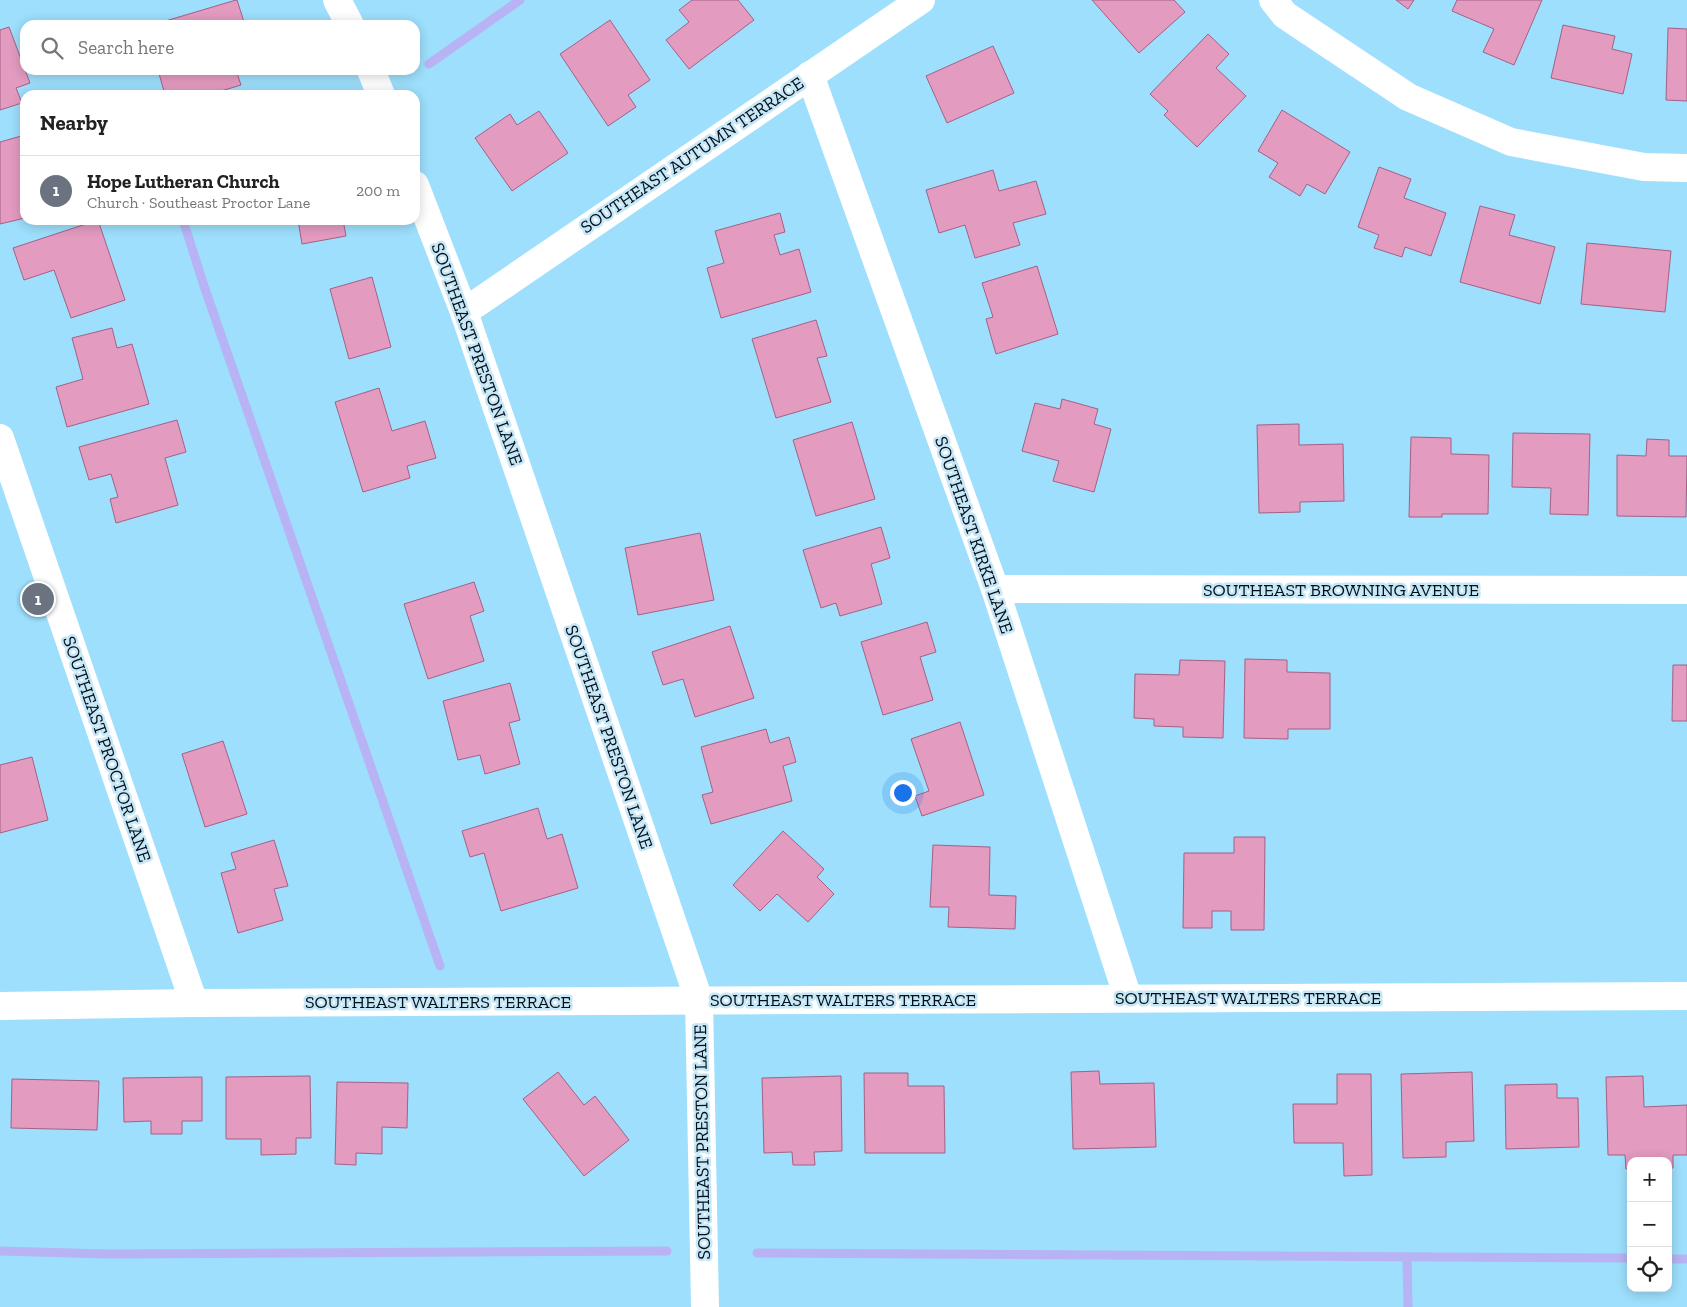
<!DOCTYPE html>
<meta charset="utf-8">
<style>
:root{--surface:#fff;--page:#f6f6f6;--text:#222;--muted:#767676;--line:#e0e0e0;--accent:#a94900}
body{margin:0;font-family:"Zilla Slab",serif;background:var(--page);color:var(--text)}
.controls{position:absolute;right:15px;bottom:15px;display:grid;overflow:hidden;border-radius:10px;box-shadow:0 2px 12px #0003}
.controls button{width:45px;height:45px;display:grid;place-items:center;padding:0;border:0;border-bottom:1px solid var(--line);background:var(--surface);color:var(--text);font:25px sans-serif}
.you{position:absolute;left:902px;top:792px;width:18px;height:18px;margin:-12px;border:4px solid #fff;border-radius:50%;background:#1a73e8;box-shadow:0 0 0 8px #1a73e833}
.badge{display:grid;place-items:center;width:32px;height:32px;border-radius:50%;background:var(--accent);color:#fff;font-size:16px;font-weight:700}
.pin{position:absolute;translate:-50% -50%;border:2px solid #fff;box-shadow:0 1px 5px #0006}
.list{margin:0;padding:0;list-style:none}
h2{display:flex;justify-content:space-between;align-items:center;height:65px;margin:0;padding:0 20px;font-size:21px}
h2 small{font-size:16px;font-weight:400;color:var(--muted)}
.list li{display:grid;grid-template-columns:32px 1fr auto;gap:15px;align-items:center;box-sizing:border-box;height:70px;padding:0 20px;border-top:1px solid var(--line)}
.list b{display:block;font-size:19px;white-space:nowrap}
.list p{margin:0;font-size:16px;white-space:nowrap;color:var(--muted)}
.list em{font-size:16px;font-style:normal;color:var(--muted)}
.icon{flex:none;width:28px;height:28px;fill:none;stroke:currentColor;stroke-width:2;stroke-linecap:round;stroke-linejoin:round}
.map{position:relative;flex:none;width:1687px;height:1307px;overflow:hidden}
.search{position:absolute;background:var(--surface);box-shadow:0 2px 12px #0003;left:20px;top:20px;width:400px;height:55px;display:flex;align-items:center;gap:12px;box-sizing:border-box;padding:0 18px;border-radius:15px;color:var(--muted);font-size:19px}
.panel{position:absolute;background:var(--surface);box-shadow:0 2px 12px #0003;left:20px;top:90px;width:400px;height:135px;border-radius:15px}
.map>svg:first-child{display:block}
</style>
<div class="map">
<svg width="1687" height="1307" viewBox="0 0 1687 1307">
<rect width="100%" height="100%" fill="#9ddffc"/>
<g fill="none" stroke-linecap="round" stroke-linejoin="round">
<g stroke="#b8b3f4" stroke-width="9">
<polyline points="429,64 520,0"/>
<polyline points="183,220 204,286 440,966"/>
<polyline points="0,1251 107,1254 667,1251"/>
<polyline points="757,1253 1631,1258"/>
<polyline points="1407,1257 1408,1307"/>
<polyline points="1668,1259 1687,1259"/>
</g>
</g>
<g fill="#e39bc0" stroke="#a46185">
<polygon points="236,0 237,0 245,25 152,25"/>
<polygon points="692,0 738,0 754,20 689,69 666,40 689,22 679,10"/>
<polygon points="1092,0 1174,0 1185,12 1139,53"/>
<polygon points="1396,0 1414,0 1408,9"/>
<polygon points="1457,0 1542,0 1514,65 1483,52 1494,29 1452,11"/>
<polygon points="610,20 650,80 628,95 636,107 608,126 560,54"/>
<polygon points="1563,25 1615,36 1612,49 1632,54 1623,94 1551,78"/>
<polygon points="9,27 30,83 16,88 22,103 0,110 0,30"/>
<polygon points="1668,28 1687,29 1687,101 1666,100"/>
<polygon points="1208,34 1229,54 1216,68 1246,96 1197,147 1164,115 1168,111 1150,94"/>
<polygon points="993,46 1014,93 947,123 926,76"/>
<polygon points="158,70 236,70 241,85 208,95 165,95"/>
<polygon points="1282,110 1350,152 1325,194 1307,184 1300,196 1269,177 1278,163 1258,151"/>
<polygon points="539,111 568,153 512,191 475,138 510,114 517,125"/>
<polygon points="25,135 25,218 0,224 0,142"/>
<polygon points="1379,167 1411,179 1404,198 1446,213 1431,256 1405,247 1402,257 1374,248 1379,235 1358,227"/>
<polygon points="993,170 999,191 1036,181 1046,214 1013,223 1020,245 975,258 965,225 939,233 926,190"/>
<polygon points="1480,206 1515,215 1509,235 1555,247 1540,304 1460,282"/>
<polygon points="780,213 785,232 774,235 780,255 799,249 811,292 721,318 707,268 724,263 715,231"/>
<polygon points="98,220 125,300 71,318 54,270 24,280 13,248"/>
<polygon points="298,220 343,220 346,236 302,244"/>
<polygon points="1587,243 1671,251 1665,312 1581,304"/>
<polygon points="1037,266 1058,334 996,354 986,319 993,317 982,283"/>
<polygon points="372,277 391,347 349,359 330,289"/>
<polygon points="816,320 827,356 817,358 831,402 776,418 752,339"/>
<polygon points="112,328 117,348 132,344 149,404 67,427 56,387 83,379 72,338"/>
<polygon points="379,388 392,431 425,421 436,458 407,466 410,478 363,492 335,402"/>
<polygon points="1062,399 1098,409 1094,424 1111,429 1094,492 1053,481 1059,461 1022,451 1035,403 1060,409"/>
<polygon points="177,420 186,452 165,458 178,505 116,523 110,499 118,497 111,474 89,480 79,447"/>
<polygon points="852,422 875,499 816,516 793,440"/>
<polygon points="1299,424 1299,445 1343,444 1344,501 1300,502 1300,512 1259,513 1257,425"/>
<polygon points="1513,433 1590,434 1588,515 1550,514 1551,488 1512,487"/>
<polygon points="1411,437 1451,438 1451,454 1489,455 1488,514 1442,514 1442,517 1409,517"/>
<polygon points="1647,439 1669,440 1669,456 1687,456 1686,517 1617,516 1617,455 1646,456"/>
<polygon points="881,527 890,558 871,564 882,604 840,616 836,603 821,608 803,550"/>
<polygon points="700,533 714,600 638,615 625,548"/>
<polygon points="474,582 484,611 470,616 484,661 428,679 404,604"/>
<polygon points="927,622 936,652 920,657 933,700 883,715 861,642"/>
<polygon points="730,626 754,698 695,717 683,679 663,685 652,652"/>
<polygon points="1245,659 1287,660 1287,672 1330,673 1330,729 1288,729 1288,739 1244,738"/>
<polygon points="1180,660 1225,661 1223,738 1183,737 1183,727 1154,726 1154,719 1134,718 1135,674 1179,675"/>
<polygon points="1673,665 1687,665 1687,721 1672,721"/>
<polygon points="510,683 520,720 509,723 520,764 485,774 480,755 458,760 443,701"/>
<polygon points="960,722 984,795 922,816 915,796 929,791 911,739"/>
<polygon points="766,729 770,743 789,737 796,762 783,766 792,801 711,824 702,795 713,792 701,747"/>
<polygon points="223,741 247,814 205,827 182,754"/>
<polygon points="32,757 48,820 0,833 0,765"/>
<polygon points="538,808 547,839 562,834 578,888 501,911 484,853 470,857 462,831"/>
<polygon points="783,831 824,869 817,877 834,894 808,922 777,894 760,911 733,885"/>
<polygon points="1234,837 1265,837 1264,930 1231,930 1231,911 1212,911 1212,928 1183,928 1184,853 1234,853"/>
<polygon points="274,840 288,886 274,889 283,920 238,933 221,873 236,869 231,853"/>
<polygon points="933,845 990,847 989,895 1016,896 1015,929 948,927 949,907 930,907"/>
<polygon points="1099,1071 1100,1084 1154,1083 1156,1147 1073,1149 1071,1072"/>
<polygon points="558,1072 584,1105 595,1096 629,1140 584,1176 523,1099"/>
<polygon points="1472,1072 1474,1141 1446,1142 1446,1157 1403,1158 1401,1074"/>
<polygon points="864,1073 908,1073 908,1086 944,1086 945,1153 865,1153"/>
<polygon points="1337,1074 1371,1074 1372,1175 1344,1176 1343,1143 1294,1143 1293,1104 1337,1104"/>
<polygon points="310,1076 311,1138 296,1138 296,1154 261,1155 261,1139 226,1139 226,1077"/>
<polygon points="841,1076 842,1151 814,1152 815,1165 793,1165 792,1152 764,1153 762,1078"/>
<polygon points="1643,1076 1644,1107 1687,1105 1687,1155 1673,1155 1673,1168 1668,1168 1668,1161 1631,1161 1631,1169 1626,1169 1625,1155 1608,1155 1606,1077"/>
<polygon points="202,1077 202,1121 182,1121 182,1134 151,1134 151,1121 124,1122 123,1078"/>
<polygon points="12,1079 99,1081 97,1130 11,1128"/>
<polygon points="337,1082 408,1083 407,1128 382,1127 382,1154 356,1153 356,1165 335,1164"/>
<polygon points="1557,1084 1557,1098 1578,1098 1579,1147 1506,1149 1505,1085"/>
</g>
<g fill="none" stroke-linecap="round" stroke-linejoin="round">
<g stroke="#fff" stroke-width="28">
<polyline points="337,0 350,25"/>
<polyline points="1273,0 1285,15 1408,97 1511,142 1644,167 1687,168"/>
<polyline points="371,70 381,95"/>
<polyline points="810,75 995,589 1128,998"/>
<polyline points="415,185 464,312 699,1000 705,1307"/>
<polyline points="464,312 921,0"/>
<polyline points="0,438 194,1003"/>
<polyline points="995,589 1687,590"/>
<polyline points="0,1006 194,1003 1687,996"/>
</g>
</g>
<g text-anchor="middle" stroke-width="5" stroke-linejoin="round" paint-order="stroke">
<g font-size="18" fill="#00101b" stroke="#c7e7f6">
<text transform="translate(692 155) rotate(-34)" y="6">SOUTHEAST AUTUMN TERRACE</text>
<text transform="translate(477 354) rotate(70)" y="6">SOUTHEAST PRESTON LANE</text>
<text transform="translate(974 535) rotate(71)" y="6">SOUTHEAST KIRKE LANE</text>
<text x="1341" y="596">SOUTHEAST BROWNING AVENUE</text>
<text transform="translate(609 737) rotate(71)" y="6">SOUTHEAST PRESTON LANE</text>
<text transform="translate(107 749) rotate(71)" y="6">SOUTHEAST PROCTOR LANE</text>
<text x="1248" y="1004">SOUTHEAST WALTERS TERRACE</text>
<text x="843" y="1006">SOUTHEAST WALTERS TERRACE</text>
<text x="438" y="1008">SOUTHEAST WALTERS TERRACE</text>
<text transform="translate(702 1142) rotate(-91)" y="6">SOUTHEAST PRESTON LANE</text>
</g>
</g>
</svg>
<div class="controls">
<button>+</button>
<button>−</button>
<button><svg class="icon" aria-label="locate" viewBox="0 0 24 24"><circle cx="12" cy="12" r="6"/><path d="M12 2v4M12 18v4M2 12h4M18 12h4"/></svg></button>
</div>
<div class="you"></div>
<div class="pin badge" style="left:38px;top:599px;background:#6b7280">1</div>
<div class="search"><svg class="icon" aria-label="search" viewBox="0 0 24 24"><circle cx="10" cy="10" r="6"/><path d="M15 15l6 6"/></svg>Search here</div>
<section class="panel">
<h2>Nearby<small></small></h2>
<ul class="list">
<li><span class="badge" style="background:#6b7280">1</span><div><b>Hope Lutheran Church</b><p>Church · Southeast Proctor Lane</p></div><em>200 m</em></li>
</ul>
</section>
</div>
